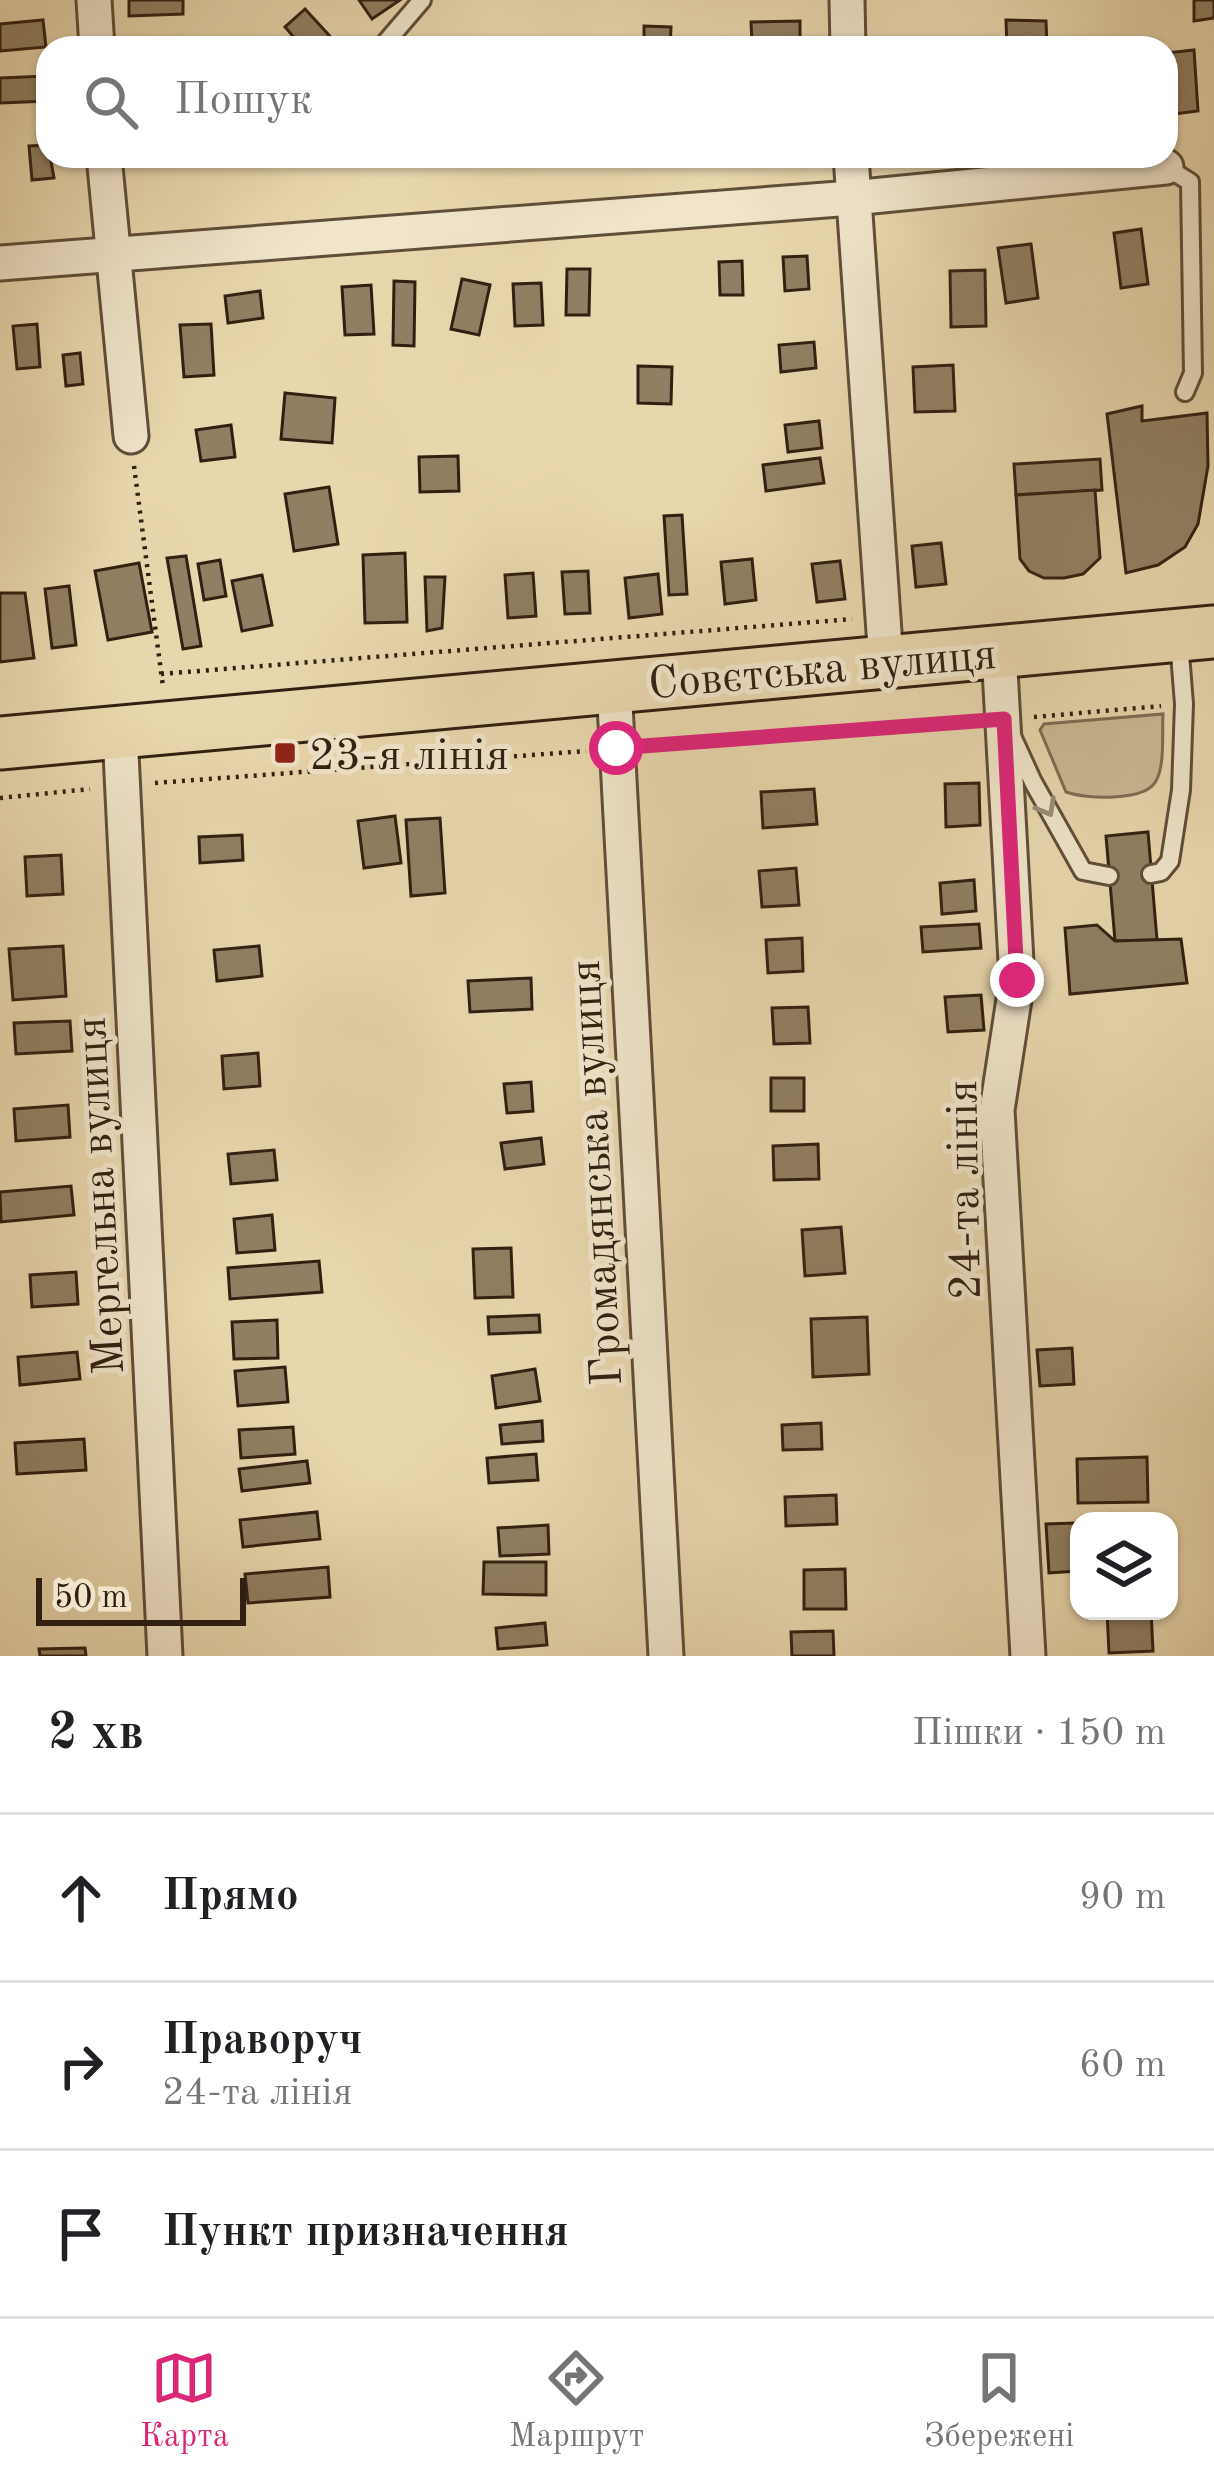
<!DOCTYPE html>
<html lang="uk">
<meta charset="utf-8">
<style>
:root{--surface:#fff;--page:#f2f2f2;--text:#202124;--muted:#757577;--line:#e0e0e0;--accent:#db2777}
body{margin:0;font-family:"Old Standard TT",serif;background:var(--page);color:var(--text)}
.controls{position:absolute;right:36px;bottom:36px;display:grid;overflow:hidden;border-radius:24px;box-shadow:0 3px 9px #0004}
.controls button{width:108px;height:108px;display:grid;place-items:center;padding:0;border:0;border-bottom:3px solid var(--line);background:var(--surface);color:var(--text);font:60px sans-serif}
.scale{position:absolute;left:36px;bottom:30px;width:210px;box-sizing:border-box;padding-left:12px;border:6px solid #312011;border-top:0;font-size:33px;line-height:42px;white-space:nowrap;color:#312011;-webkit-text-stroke:9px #f0e4ca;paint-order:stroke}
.stop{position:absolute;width:36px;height:36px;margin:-27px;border:9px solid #db2777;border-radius:50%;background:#fff}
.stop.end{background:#db2777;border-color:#fff;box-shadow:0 3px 12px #0008}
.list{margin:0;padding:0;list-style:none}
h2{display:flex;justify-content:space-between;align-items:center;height:156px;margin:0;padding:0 48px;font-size:51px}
h2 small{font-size:39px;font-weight:400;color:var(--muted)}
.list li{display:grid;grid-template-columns:78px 1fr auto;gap:36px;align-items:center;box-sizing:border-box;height:168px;padding:0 48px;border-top:3px solid var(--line)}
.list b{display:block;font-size:45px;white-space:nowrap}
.list p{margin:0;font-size:39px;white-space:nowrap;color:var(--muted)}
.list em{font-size:39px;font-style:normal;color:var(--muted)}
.icon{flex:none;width:66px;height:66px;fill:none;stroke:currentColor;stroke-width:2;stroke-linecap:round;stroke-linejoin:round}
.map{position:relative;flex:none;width:1214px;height:1656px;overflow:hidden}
.search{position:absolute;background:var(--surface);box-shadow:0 3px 9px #0004;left:36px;right:36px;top:36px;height:132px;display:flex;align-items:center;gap:30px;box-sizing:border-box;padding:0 42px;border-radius:36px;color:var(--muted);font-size:45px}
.sheet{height:660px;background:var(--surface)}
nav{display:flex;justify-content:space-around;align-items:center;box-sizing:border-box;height:168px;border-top:3px solid var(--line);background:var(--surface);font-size:33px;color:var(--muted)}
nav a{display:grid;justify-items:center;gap:6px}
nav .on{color:var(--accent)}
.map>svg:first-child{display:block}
</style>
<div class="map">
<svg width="1214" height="1656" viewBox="0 0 1214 1656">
<rect width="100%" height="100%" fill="#e8d6ad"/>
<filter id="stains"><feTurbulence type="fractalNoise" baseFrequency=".00167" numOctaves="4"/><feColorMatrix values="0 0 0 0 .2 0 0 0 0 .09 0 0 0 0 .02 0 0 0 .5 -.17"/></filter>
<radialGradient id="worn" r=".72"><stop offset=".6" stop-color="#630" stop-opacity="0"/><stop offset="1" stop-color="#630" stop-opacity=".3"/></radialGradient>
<path fill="#c9b792" stroke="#7d6c52" stroke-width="3" d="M1163,714c-1,19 2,51 -7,67 -11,21 -71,18 -90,11l-26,-62 4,-6z"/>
<g fill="#907f62" stroke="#312011" stroke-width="3">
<polygon points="129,0 183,0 183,14 129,16"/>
<polygon points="359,0 400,0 372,19"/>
<polygon points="1194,0 1214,0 1214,18 1194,21"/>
<polygon points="305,9 338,45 335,48 303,48 285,27"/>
<polygon points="43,20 46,47 0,51 0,24"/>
<polygon points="1006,20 1046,21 1047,48 1007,48"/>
<polygon points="800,21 800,43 752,43 751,22"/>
<polygon points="644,26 671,27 670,48 644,48"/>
<polygon points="1194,50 1198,111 1166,115 1166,53"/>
<polygon points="47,76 48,101 0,103 0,78"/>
<polygon points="48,145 54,178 32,180 29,146"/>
<polygon points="1141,229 1148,284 1121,288 1114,233"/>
<polygon points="1031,244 1038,298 1006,303 998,248"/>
<polygon points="807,256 809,289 785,291 783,257"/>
<polygon points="742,261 743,295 720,295 719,262"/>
<polygon points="567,269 590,269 589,315 566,315"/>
<polygon points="985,270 986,326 951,327 950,271"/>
<polygon points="462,279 490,285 479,335 451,329"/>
<polygon points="394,281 415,282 414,346 393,345"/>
<polygon points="541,283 543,325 515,326 513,284"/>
<polygon points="371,285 374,334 345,335 342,287"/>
<polygon points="260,291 263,318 228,323 225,296"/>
<polygon points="37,324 40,367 17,369 13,326"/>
<polygon points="211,324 214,375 184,377 180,325"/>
<polygon points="814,342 816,368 781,372 779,345"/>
<polygon points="80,353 83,384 66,386 63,355"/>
<polygon points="953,365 955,411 915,412 913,367"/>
<polygon points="638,366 672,367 671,404 638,403"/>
<polygon points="285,393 335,398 332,443 281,439"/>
<polygon points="1142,406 1142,421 1207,413 1208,466 1198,524 1185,547 1158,565 1126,573 1107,414"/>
<polygon points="819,421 822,448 788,452 785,425"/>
<polygon points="231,425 235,457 201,461 196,430"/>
<polygon points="458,456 459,491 420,492 419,457"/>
<polygon points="820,458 824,483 766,491 763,465"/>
<polygon points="1100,459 1102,490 1016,495 1014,464"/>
<polygon points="329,487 338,544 294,551 285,494"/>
<polygon points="1095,490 1100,558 1083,574 1064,578 1044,578 1029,571 1020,559 1016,495"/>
<polygon points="682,515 687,594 669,595 664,516"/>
<polygon points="941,543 946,584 916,587 912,546"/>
<polygon points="405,553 407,622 365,623 363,555"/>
<polygon points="186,556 201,646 183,649 167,558"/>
<polygon points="752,559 756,600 725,604 721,562"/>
<polygon points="220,560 226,596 204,600 198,564"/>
<polygon points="840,561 845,599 817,602 812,564"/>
<polygon points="139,563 152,632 108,640 95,571"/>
<polygon points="588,571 590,613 565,614 562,572"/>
<polygon points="533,573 536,616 508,618 505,575"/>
<polygon points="658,574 662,614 629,618 625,578"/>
<polygon points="262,575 272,625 242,631 232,581"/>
<polygon points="425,577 445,577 442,628 427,631"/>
<polygon points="69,586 76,645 52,648 45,589"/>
<polygon points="0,593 25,593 34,658 0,662"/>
<polygon points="979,783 980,825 946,827 945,784"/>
<polygon points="814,789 817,824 763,828 761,792"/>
<polygon points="395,816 401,863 364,868 358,821"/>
<polygon points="440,818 445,893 411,896 406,820"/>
<polygon points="1148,832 1157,940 1115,941 1106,836"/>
<polygon points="242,835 243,860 200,863 199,837"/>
<polygon points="61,855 63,894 27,896 25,857"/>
<polygon points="796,868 799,905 762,907 759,871"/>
<polygon points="974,880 976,911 942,914 940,883"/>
<polygon points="979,924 981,948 923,952 921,927"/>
<polygon points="1097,925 1115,941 1181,939 1187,983 1070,994 1065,928"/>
<polygon points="802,938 803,971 768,973 766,940"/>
<polygon points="63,946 66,996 13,1000 9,949"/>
<polygon points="259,946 262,976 217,981 214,950"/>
<polygon points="531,978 532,1009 470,1012 468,981"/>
<polygon points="981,995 984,1030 948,1032 945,997"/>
<polygon points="808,1007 810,1043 774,1044 772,1008"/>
<polygon points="70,1021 72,1051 16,1054 14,1023"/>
<polygon points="258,1053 260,1086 224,1089 222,1056"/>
<rect x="771" y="1078" width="33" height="33"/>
<polygon points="531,1082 533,1111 507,1113 504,1084"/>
<polygon points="68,1105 70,1137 16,1141 14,1109"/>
<polygon points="541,1138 544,1164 505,1169 501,1143"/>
<polygon points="818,1144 819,1179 774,1180 773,1146"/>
<polygon points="274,1150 277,1180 231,1184 228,1154"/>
<polygon points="71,1186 74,1215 1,1222 0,1192"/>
<polygon points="272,1215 275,1250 237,1253 234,1219"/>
<polygon points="841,1227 845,1273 805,1276 802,1230"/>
<polygon points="511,1248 513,1297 475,1298 473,1249"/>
<polygon points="319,1261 322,1292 230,1299 228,1268"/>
<polygon points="76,1272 78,1304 32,1307 30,1275"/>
<polygon points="539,1315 540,1332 489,1334 488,1317"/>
<polygon points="867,1317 869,1374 813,1377 811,1319"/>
<polygon points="277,1320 278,1358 234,1359 232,1322"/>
<polygon points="1072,1348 1074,1384 1040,1386 1037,1350"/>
<polygon points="77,1352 80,1379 20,1385 18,1357"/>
<polygon points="285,1367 288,1402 238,1406 235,1371"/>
<polygon points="535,1369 540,1401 496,1408 492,1376"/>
<polygon points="542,1421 543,1441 502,1444 500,1425"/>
<polygon points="821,1423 822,1449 783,1450 782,1425"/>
<polygon points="293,1427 295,1454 241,1458 239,1430"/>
<polygon points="84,1439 86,1470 17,1474 15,1443"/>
<polygon points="536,1454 538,1480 489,1483 487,1458"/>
<polygon points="1147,1457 1148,1502 1078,1503 1077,1459"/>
<polygon points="307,1461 310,1483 242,1491 239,1469"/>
<polygon points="836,1495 837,1524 786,1526 785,1497"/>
<polygon points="317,1512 320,1539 243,1547 240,1520"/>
<polygon points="1074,1523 1077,1571 1049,1573 1046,1524"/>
<polygon points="548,1525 549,1554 500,1556 498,1528"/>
<polygon points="484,1562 546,1562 546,1595 483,1594"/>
<polygon points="328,1567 330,1597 248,1603 245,1574"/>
<polygon points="845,1569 846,1609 804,1609 804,1570"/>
<polygon points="1107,1611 1151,1611 1153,1651 1109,1653"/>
<polygon points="545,1623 547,1645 498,1649 496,1628"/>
<polygon points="833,1631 834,1656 792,1656 791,1632"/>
<polygon points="85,1648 86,1656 40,1656 39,1649"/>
</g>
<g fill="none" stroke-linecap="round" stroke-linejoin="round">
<defs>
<g id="lane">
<polyline points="381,48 422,0"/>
<polyline points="1166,167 1190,182 1193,373 1185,392"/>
<polyline points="1012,736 1033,782 1083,871 1109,876"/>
<polyline points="1151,874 1161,872 1170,861 1181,790 1184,704 1179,641"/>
</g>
<g id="street">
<polyline points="94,0 97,48"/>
<polyline points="847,0 848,48"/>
<polyline points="104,156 131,436"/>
<polyline points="851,156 886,661"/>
<polyline points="0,263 852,198 1166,167"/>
<polyline points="999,651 1017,980 997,1110 1028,1656"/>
<polyline points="614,686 666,1656"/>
<polyline points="120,733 165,1656"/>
</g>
<polyline id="primary" points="0,743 1214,632"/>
</defs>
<use href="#lane" stroke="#5f4e38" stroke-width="22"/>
<use href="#street" stroke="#5f4e38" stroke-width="39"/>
<use href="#primary" stroke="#312011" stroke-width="57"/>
<g stroke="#312011" stroke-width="4.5" stroke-dasharray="3 6" stroke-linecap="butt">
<polyline points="134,466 163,687"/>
<polyline points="161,674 852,619"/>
<polyline points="1034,717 1161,706"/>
<polyline points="646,746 975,721"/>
<polyline points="155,783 586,751"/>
<polyline points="0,798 90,789"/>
</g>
<use href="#lane" stroke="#f0e4ca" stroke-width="16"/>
<use href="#street" stroke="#f0e4ca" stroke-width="33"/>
<use href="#primary" stroke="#e8d6ad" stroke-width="51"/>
</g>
<defs><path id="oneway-chevron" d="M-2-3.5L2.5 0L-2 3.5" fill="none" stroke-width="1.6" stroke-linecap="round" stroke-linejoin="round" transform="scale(3)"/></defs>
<use stroke="#9a8c77" href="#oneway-chevron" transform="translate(1047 808) rotate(61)"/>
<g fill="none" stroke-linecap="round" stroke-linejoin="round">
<polyline stroke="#db2777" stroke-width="15" points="616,748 1004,719 1017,980"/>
</g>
<rect fill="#8f2418" stroke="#f0e4ca" stroke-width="4.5" x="273" y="741" width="24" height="24" rx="6"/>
<g text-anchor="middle" stroke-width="10" stroke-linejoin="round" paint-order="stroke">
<g font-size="45" fill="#312011" stroke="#f0e4ca">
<text transform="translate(822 667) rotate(-5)" y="16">Совєтська вулиця</text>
<text transform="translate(594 1173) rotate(-93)" y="16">Громадянська вулиця</text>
<text transform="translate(962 1190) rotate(-91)" y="16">24-та лінія</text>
<text transform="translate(98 1196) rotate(-93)" y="16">Мергельна вулиця</text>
</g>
<g font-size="45" fill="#312011" stroke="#f0e4ca" text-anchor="start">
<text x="309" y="769">23-я лінія</text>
</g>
</g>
<rect width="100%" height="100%" filter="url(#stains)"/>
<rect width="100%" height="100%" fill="url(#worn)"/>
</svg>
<div class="controls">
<button><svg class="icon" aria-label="layers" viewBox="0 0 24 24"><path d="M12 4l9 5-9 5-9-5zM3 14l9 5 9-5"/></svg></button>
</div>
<div class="scale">50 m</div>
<div class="stop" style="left:616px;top:748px"></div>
<div class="stop end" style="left:1017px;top:980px"></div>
<div class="search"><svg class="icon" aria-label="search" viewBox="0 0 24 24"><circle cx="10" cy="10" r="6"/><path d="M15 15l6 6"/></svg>Пошук</div>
</div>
<section class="sheet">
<h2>2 хв<small>Пішки · 150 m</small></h2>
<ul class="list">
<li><svg class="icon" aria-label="ahead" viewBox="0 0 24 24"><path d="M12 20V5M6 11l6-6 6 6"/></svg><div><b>Прямо</b></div><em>90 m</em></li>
<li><svg class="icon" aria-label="right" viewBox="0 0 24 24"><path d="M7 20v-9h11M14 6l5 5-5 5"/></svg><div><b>Праворуч</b><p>24-та лінія</p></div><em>60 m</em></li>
<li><svg class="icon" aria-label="arrive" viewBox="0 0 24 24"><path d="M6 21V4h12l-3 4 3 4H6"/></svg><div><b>Пункт призначення</b></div></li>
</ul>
</section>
<nav>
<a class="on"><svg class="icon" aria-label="map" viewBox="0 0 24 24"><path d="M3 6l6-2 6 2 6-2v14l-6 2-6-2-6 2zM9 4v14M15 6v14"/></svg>Карта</a>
<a><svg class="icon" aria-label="directions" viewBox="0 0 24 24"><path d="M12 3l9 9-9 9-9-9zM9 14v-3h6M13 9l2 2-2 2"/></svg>Маршрут</a>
<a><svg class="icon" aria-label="saved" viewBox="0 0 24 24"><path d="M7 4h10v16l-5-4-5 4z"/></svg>Збережені</a>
</nav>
